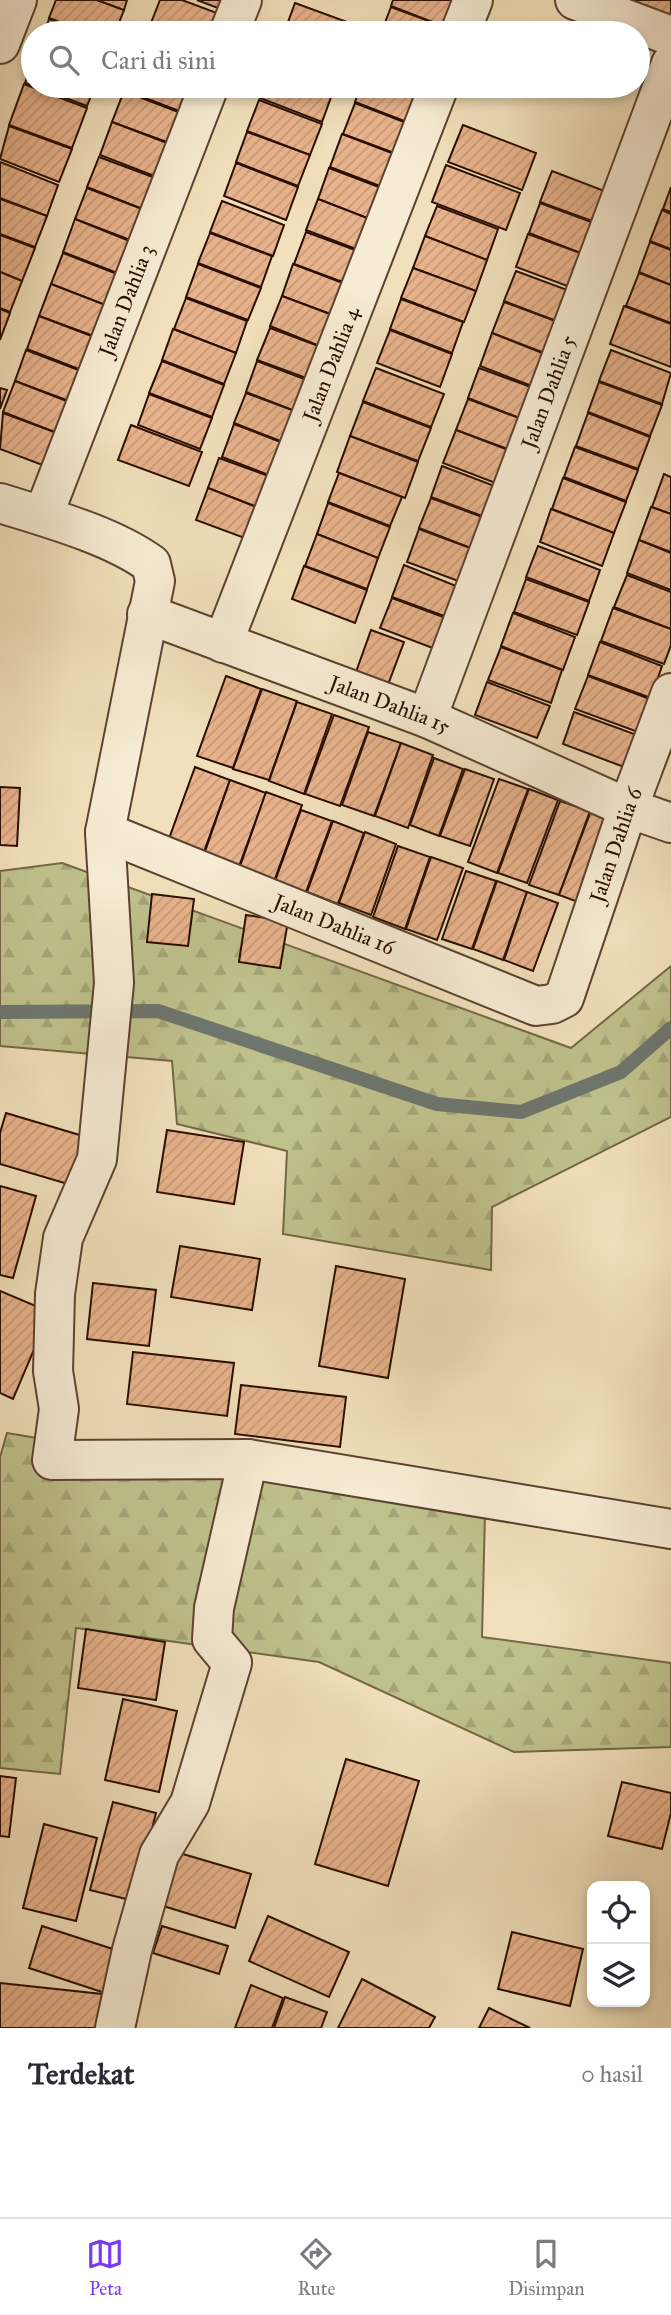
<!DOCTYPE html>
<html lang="id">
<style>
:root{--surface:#fff;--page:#f2f2f3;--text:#2b2b33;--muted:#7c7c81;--line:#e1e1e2;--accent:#7c3aed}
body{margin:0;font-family:"IM FELL Great Primer",serif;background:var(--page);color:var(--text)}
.controls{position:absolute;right:21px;bottom:21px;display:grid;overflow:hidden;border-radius:14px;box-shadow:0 4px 10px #0003}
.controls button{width:63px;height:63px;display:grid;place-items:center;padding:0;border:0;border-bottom:2px solid var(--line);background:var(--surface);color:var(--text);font:35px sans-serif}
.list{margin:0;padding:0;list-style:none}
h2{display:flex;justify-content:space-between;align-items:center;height:91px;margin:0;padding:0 28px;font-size:30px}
h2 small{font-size:23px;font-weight:400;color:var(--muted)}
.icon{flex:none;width:38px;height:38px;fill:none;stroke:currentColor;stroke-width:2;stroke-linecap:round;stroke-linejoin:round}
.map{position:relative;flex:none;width:671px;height:2028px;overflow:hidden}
.search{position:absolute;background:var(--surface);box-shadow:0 4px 10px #0003;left:21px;right:21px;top:21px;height:77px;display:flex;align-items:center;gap:18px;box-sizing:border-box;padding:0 24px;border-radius:38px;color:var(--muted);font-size:26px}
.sheet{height:189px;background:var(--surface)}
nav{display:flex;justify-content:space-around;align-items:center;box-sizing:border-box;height:98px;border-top:2px solid var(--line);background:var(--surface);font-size:19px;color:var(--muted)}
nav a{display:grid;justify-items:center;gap:4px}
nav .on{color:var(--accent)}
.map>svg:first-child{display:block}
</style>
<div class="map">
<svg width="671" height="2028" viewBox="0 0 671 2028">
<defs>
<pattern id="forest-firs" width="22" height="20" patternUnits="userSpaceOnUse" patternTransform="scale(1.75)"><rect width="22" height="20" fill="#bfc18c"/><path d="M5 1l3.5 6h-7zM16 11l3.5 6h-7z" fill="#a4a577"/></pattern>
<pattern id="building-hatch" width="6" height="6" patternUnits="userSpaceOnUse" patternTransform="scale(1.75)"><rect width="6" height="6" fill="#e8b38c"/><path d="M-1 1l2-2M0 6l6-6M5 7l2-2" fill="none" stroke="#c79977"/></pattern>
</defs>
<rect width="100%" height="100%" fill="#f1e0bb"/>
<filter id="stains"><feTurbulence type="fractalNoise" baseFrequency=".00286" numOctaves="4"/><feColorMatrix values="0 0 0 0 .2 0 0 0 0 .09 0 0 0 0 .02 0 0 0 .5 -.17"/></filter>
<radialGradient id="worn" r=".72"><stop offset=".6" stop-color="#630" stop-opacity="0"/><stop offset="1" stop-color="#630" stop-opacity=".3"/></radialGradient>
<g fill="url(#forest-firs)" stroke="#746846" stroke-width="2">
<polygon points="62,863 571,1048 671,966 671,1117 492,1207 491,1270 283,1234 287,1151 177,1124 172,1061 0,1046 0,871"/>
<polygon points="7,1433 485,1512 482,1637 671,1663 671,1747 514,1752 319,1662 76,1628 60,1774 0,1768 0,1457"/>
</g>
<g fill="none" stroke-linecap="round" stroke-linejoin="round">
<polyline stroke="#6e766e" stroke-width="14" points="0,1012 158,1011 437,1104 521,1112 621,1072 671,1028"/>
</g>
<g fill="url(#building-hatch)" stroke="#2a0e01" stroke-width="2">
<polygon points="56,0 97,0 124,10 115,33 90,33 49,18"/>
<polygon points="97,0 127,0 124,10"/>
<polygon points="160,0 182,0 225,16 218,33 178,33 151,23"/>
<polygon points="197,0 236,0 231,13"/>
<polygon points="393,0 464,0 453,30 391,6"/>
<polygon points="605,0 671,0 671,28"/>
<polygon points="295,3 358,26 355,33 284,33"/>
<polygon points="391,7 453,30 452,33 381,33"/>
<polygon points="49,19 88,33 44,33"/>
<polygon points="150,24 175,33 147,33"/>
<polygon points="33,61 33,86 95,86 87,106 25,83"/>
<polygon points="24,84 87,108 72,148 9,125"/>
<polygon points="126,86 197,86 187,114 124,90"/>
<polygon points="264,86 326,86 334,89 322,122 260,98"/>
<polygon points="361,86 403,86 428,95 417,126 355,102"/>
<polygon points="124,91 186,115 175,145 112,122"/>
<polygon points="259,100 322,124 310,155 247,131"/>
<polygon points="355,103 417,127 405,157 343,134"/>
<polygon points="112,122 175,146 162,179 100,155"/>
<polygon points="463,125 536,153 522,190 448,162"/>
<polygon points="9,126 72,149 59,182 0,159"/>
<polygon points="247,132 310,155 298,186 236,162"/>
<polygon points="342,134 405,158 393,191 330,167"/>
<polygon points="99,157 161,180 150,212 87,187"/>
<polygon points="0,162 58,185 47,216 0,198"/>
<polygon points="236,163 298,187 286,220 224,196"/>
<polygon points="446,165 520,193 506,230 432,202"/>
<polygon points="329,168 392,192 380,223 318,199"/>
<polygon points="552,171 615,195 603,225 540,202"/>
<polygon points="671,187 671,212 663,209"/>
<polygon points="87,188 150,212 138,243 75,219"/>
<polygon points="0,199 47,216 35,247 0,234"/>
<polygon points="318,199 380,223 369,254 306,230"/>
<polygon points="222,201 284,225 273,256 210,232"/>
<polygon points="540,203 602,226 591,257 529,233"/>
<polygon points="437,206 498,229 487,260 425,236"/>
<polygon points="662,210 671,214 671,249 650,241"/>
<polygon points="75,219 137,244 125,276 63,252"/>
<polygon points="306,232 369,255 356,287 294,264"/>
<polygon points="210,233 272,256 261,287 198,263"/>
<polygon points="528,234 591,257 578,290 516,267"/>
<polygon points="0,235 35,248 22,281 0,272"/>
<polygon points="425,236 487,260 476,291 413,268"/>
<polygon points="650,242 671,250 671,285 639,272"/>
<polygon points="63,253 125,277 113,308 51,284"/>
<polygon points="198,264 261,288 248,320 186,297"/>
<polygon points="293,264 356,288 344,319 282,296"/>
<polygon points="413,268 476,291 464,322 401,298"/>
<polygon points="516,271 578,294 567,325 504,301"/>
<polygon points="0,272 22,281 10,312 0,308"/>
<polygon points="639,273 671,285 671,323 626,306"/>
<polygon points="51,284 113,308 102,339 39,316"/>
<polygon points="282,296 343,319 332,351 270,326"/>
<polygon points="186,298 247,321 236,353 174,329"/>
<polygon points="401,299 463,322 452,353 390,329"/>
<polygon points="504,302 566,325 555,357 492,333"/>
<polygon points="624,306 671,324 671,367 610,344"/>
<polygon points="0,309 10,313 0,340"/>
<polygon points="39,316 102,340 89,373 27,349"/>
<polygon points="270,328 332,351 320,383 257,360"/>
<polygon points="173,329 236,353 224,384 162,360"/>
<polygon points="390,330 452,354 440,387 377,363"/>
<polygon points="492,333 555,358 542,390 480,366"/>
<polygon points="26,350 89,374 77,404 15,381"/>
<polygon points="611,350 671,373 662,404 599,381"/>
<polygon points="162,361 224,385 212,417 149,393"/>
<polygon points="257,361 320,385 308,416 246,392"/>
<polygon points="376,368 444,394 431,427 363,401"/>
<polygon points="479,368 542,391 530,422 468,398"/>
<polygon points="15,381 77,405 65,436 3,412"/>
<polygon points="599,382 662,405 650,436 588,412"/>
<polygon points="0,388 7,390 0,409"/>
<polygon points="246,393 308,416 296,447 234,423"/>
<polygon points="149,394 212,418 200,449 138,425"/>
<polygon points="468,399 530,422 519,453 456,430"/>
<polygon points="363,402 431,428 418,461 350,436"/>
<polygon points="3,413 65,436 53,469 0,449"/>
<polygon points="588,413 650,437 638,469 576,446"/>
<polygon points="234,424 296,448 284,481 222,457"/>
<polygon points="131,425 202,452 189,486 118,460"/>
<polygon points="456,430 519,454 506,487 443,463"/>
<polygon points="350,436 418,462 405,498 337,472"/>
<polygon points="575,447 638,470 626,501 564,477"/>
<polygon points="219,458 282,481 270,512 208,488"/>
<polygon points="442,466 505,490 493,520 431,497"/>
<polygon points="339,473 402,497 390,526 328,502"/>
<polygon points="664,474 671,477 671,514 652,507"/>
<polygon points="563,478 626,502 614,533 552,509"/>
<polygon points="208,488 269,512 258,543 196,520"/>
<polygon points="431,498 493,521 481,552 419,528"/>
<polygon points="328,503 390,527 378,558 317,534"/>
<polygon points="651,507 671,514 671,552 639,540"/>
<polygon points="551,509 614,533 602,566 540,542"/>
<polygon points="419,529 481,552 469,585 407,562"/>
<polygon points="317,534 378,558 367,589 305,566"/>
<polygon points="639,540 671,553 671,590 627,573"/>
<polygon points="538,546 600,570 589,601 526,577"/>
<polygon points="404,565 466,590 455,620 392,597"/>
<polygon points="304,566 367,590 355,623 292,599"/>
<polygon points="627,575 671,592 671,629 614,607"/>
<polygon points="526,579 589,602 577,635 514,612"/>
<polygon points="392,598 454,621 443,652 380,628"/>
<polygon points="613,608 671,629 671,645 664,664 601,641"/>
<polygon points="513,613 575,637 563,670 501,646"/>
<polygon points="371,630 404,642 383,698 351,686"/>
<polygon points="600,642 662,666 651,698 588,675"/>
<polygon points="501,647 562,670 551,703 488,680"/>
<polygon points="226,676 261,689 233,768 197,756"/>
<polygon points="588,676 650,699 638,732 575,709"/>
<polygon points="487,682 550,706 537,738 475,715"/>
<polygon points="262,689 297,701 269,780 233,769"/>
<polygon points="297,702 332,714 304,794 269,781"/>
<polygon points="574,712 637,735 624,767 563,744"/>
<polygon points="334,715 369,727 340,806 305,794"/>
<polygon points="368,732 401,743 374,816 342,805"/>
<polygon points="401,743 433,755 408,828 375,816"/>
<polygon points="434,758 463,769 439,836 410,825"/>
<polygon points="195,767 230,780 201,860 166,847"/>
<polygon points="465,769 494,779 470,846 440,836"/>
<polygon points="499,779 528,789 497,873 468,862"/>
<polygon points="230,780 266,793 237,872 202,860"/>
<polygon points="0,787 20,788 17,846 0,845"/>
<polygon points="529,789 558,800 527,883 498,873"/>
<polygon points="266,792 302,805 273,884 238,872"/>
<polygon points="560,801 590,811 559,895 529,885"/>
<polygon points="301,810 332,821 306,892 275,881"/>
<polygon points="591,811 620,822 589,906 559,895"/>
<polygon points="333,821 364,833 338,904 307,892"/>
<polygon points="365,832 396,844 371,915 339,903"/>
<polygon points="398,846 430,857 405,929 373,917"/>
<polygon points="431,857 463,868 437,940 406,929"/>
<polygon points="466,871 496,881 472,949 442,939"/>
<polygon points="497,881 527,892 503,960 473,949"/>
<polygon points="527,892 558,903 533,971 504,960"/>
<polygon points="152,894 194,899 188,946 147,942"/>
<polygon points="246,915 288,921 280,968 239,962"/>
<polygon points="6,1113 93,1139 78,1187 0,1164 0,1133"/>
<polygon points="167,1130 244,1142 234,1204 157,1192"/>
<polygon points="0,1186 36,1196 13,1278 0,1275"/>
<polygon points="180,1246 260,1259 252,1310 171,1297"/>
<polygon points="336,1266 405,1279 388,1378 319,1366"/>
<polygon points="93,1283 156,1290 149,1346 87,1339"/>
<polygon points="0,1291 50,1312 13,1399 0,1393"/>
<polygon points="133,1352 234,1363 227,1416 127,1404"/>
<polygon points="241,1385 346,1397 340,1447 235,1434"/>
<polygon points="86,1629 165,1642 156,1700 78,1688"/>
<polygon points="123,1699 177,1711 159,1792 105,1780"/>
<polygon points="346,1759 419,1781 388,1886 315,1864"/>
<polygon points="0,1776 16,1778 9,1837 0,1836"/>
<polygon points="622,1782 671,1793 671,1813 662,1849 608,1836"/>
<polygon points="113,1802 156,1813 134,1901 90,1890"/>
<polygon points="44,1824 97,1838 76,1921 23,1908"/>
<polygon points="176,1852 251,1874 235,1928 160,1905"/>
<polygon points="268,1916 349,1952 329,1997 249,1961"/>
<polygon points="42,1926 122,1952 108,1994 29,1968"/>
<polygon points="162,1926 228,1946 219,1974 153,1953"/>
<polygon points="512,1932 583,1949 570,2006 498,1989"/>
<polygon points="362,1979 435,2017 429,2028 338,2028"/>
<polygon points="0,1983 102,1994 99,2028 0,2028"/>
<polygon points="251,1985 283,1998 272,2028 235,2028"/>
<polygon points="285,1997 327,2012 321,2028 274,2028"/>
<polygon points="489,2008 530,2028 479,2028"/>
</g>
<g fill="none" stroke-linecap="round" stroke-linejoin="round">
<defs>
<g id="street">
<polyline points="575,0 671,36"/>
<polyline points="229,33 242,0"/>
<polyline points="460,33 473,0"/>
<polyline points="0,44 17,0"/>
<path d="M0,503c48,15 111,32 151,61l4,17 -50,251 9,151 -17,176 -34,79 -8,56 -2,77 6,38 -7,51 196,-1 423,70"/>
<path id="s1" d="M43,516l166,-430"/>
<path id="s2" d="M147,614l280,104 201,90 43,15"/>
<path id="s3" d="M223,643l216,-557"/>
<path id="s4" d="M427,718l244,-654"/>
<path id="s5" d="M105,832l431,174 16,-2 12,-6 64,-190 43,-115"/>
<polyline points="115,2028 132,1950 159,1855 190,1803 232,1663 212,1639 214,1608 248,1459"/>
</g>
</defs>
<use href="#street" stroke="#5c4230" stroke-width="42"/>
<use href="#street" stroke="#f6ebd3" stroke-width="38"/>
</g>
<g text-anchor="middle" stroke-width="6" stroke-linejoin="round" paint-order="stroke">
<g font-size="21" fill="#2a0e01" stroke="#f6ebd3">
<text dy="7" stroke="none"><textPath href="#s1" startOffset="231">Jalan Dahlia 3</textPath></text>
<text dy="7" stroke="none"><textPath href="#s3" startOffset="299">Jalan Dahlia 4</textPath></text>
<text dy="7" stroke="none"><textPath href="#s4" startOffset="348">Jalan Dahlia 5</textPath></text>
<text dy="7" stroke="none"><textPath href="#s2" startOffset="259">Jalan Dahlia 15</textPath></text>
<text dy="7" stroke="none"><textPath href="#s5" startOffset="656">Jalan Dahlia 6</textPath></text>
<text dy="7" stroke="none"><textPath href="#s5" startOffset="247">Jalan Dahlia 16</textPath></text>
</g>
</g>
<rect width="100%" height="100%" filter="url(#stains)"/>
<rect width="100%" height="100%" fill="url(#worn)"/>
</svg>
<div class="controls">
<button><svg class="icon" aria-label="locate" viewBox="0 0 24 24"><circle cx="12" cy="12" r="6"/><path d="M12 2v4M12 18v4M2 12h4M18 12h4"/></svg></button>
<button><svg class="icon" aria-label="layers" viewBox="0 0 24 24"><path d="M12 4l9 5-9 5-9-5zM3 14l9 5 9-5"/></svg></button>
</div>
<div class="search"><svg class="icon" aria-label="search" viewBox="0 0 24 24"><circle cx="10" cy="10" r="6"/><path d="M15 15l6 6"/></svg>Cari di sini</div>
</div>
<section class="sheet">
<h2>Terdekat<small>0 hasil</small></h2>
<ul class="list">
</ul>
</section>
<nav>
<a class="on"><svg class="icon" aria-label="map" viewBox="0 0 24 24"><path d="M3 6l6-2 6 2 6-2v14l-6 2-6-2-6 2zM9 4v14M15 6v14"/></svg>Peta</a>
<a><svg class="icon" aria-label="directions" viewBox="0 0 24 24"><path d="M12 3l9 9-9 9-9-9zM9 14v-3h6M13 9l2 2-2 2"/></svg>Rute</a>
<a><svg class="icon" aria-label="saved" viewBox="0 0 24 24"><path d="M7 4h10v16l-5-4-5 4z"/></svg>Disimpan</a>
</nav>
